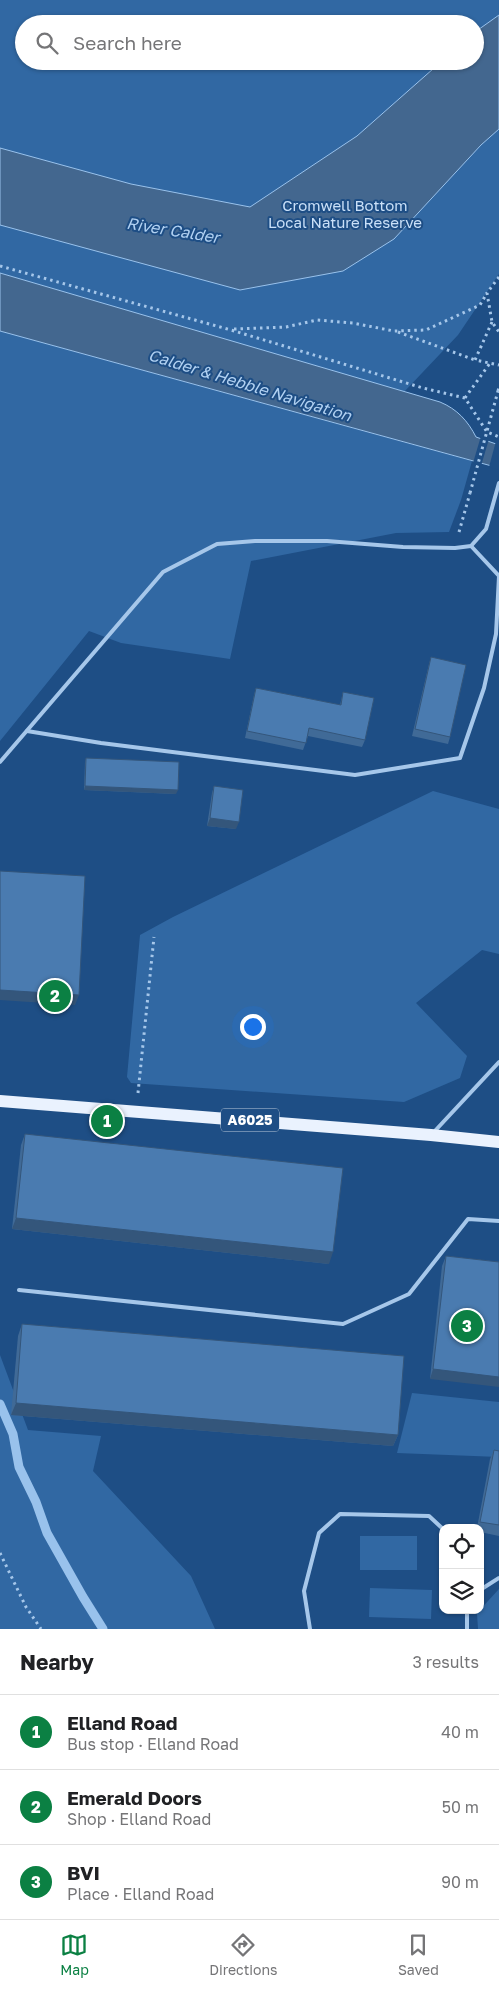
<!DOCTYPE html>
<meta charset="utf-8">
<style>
:root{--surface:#fff;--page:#f2f2f2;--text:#202124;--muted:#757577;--line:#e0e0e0;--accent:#0b8043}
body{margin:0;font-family:"Golos Text",sans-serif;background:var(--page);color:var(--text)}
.controls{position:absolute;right:15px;bottom:15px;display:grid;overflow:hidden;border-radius:10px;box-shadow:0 1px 4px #0004}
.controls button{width:45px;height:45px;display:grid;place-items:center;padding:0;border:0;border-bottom:1px solid var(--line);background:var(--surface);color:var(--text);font:25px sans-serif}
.you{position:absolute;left:252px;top:1026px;width:18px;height:18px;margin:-12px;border:4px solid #fff;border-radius:50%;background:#1a73e8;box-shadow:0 0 0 8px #1a73e833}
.badge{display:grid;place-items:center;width:32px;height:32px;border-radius:50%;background:var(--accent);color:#fff;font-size:16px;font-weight:700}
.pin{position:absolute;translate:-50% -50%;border:2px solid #fff;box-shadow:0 1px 5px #0006}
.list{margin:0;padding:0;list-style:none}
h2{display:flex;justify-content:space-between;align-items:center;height:65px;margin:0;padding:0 20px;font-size:21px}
h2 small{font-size:16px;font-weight:400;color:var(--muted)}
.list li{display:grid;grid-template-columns:32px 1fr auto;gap:15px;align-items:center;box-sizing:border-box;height:75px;padding:0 20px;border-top:1px solid var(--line)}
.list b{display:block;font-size:19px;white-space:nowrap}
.list p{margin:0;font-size:16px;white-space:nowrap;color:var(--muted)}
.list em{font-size:16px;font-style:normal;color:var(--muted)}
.icon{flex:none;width:28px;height:28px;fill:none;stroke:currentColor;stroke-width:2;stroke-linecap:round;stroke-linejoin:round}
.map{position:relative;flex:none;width:499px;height:1629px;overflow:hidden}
.search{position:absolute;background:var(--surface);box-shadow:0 1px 4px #0004;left:15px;right:15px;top:15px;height:55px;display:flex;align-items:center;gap:12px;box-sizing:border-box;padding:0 18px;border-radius:28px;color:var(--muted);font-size:19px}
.sheet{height:290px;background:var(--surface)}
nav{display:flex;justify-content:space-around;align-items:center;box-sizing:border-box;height:70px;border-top:1px solid var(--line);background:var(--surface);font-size:14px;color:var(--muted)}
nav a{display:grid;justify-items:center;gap:2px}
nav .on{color:var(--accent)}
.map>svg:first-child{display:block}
</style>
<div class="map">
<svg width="499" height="1629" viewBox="0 0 499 1629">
<rect width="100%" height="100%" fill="#1e4e85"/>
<g fill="#3168a3" fill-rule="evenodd">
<path d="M0,0h499v274l-41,61 -54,57 -404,-119zM24,24h451v37h-451z"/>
<polygon points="0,331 472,461 461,500 449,532 396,533 251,561 230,659 121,643 89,631 0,741"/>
<polygon points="433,791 499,809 499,954 482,950 416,1003 467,1056 460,1078 404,1102 131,1083 127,1077 140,935 173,917"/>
<polygon points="0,1355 28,1430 101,1436 93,1471 191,1576 215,1629 0,1629"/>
<polygon points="412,1393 499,1402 499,1457 397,1453"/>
<rect x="360" y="1536" width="57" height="34"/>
<polygon points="370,1588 432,1590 431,1619 369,1617"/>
<polygon points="499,1589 499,1629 478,1629 477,1613"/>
</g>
<g fill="#43678f" stroke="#99c2ec">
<polygon points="499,15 499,129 481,145 394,239 343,271 240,290 0,225 0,148 131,184 250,207 357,136 442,61 475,61 475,32"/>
<path d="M0,273l440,129c17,7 28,19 36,35l23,8v23l-499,-137z"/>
</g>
<g fill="#1e4e85">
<polygon points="481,436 489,439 481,466 473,463"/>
<polygon points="496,441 499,442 499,470 489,467"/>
</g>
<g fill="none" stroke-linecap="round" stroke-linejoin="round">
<polyline stroke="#99c2ec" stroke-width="9" points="0,1404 13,1434 19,1467 36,1502 47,1533 83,1597 103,1629"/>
<g stroke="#a6c7ea" stroke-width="3" stroke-dasharray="2.5 4" stroke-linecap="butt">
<polyline points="0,266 231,330 423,388 465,398 487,432 499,437"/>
<polyline points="499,277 487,293 492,322 499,332"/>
<polyline points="492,322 475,360 499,365"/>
<polyline points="234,329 286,327 317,320 353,323 394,331 426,330 480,305 487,293"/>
<polyline points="398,332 475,360"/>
<polyline points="498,391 499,387"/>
<polyline points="465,398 490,363"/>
<polyline points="459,532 470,493"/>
<polyline points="138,1093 154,937"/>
<polyline points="0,1553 26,1607 41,1629"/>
</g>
<g stroke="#a6c7ea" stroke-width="4">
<polyline points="27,731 101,743 355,775 460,758 484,688 496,634 499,576 471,546"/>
<polyline points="0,762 163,572 217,544 255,541 327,541 403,547 455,548 471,546 486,529 499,483"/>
<polyline points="433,1133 499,1062"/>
<polyline points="19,1290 343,1324 409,1294 468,1219 499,1221"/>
<polyline points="480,1590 499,1578"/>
<polyline points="310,1629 304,1591 319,1533 340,1514 429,1516 443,1529"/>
<polyline points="467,1629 467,1610"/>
</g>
<polyline stroke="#eaf2fe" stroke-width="12" points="0,1101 431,1135 499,1142"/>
<polyline stroke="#a6c7ea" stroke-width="3" stroke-dasharray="2.5 4" stroke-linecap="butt" points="470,493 498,391"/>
</g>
<g fill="#406a97">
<polygon points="431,657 450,737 448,744 412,736 429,664"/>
<polygon points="256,688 340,705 343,692 365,740 362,747 308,736 303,750 245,738 254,695"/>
<polygon points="86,758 176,794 84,790 85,762"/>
<polygon points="214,786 236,829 207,826 212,793"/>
<polygon points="25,1134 329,1264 12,1229 21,1145"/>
<polygon points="446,1256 499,1262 430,1379 442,1266"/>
<polygon points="22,1324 398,1435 393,1446 11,1415 18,1336"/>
<polygon points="494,1450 499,1451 499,1536 480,1532 480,1528 477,1528 490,1459"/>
</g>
<g fill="#34567b">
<polygon points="85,786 178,790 176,794 84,790"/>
<polygon points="210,818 239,822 236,829 207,826"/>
<polygon points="0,990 79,995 75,1005 0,1000"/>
<polygon points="16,1218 333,1252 329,1264 12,1229"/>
<polygon points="433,1369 499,1377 499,1387 430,1379"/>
<polygon points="16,1403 398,1435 393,1446 11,1415"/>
</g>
<g fill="#4a7bb0" stroke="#34567b">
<polygon points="431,657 466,665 450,737 415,729"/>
<polygon points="256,688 341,705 343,692 374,698 365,740 309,728 306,743 247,731"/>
<polygon points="86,758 179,762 178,790 85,786"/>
<polygon points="214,786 243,790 239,822 210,818"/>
<polygon points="0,871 85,876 79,995 0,990"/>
<polygon points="25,1134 343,1168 333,1252 16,1218"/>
<polygon points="446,1256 499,1262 499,1377 433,1369"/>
<polygon points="22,1324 404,1356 398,1435 16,1403"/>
<polygon points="494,1450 499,1451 499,1525 480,1522"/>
</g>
<g text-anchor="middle" stroke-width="4" stroke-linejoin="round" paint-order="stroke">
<rect fill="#1e4e85" stroke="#bccada" stroke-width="1" x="221" y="1108.5" width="58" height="23" rx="4"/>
<g font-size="14" font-weight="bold" fill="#fff">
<text x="250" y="1125">A6025</text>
</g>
<g font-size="15" fill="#cae0f8" stroke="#1e4e85">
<text x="345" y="211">Cromwell Bottom<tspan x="345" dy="17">Local Nature Reserve</tspan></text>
</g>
<g font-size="16" font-style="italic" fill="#b1d1f2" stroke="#1e4e85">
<text transform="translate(173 230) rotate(9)" y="6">River Calder</text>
<text transform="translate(250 385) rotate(17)" y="6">Calder &amp; Hebble Navigation</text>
</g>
</g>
</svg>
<div class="controls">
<button><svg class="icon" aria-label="locate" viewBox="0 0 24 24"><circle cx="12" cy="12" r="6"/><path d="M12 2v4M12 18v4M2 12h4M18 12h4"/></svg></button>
<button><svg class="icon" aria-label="layers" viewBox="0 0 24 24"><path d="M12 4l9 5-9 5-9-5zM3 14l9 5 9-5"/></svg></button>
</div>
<div class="you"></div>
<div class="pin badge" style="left:107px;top:1121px">1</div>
<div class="pin badge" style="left:55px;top:996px">2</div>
<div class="pin badge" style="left:467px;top:1326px">3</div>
<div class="search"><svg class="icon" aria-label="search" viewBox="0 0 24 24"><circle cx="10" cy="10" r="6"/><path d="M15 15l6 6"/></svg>Search here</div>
</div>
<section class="sheet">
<h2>Nearby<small>3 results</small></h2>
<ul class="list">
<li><span class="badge">1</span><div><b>Elland Road</b><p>Bus stop · Elland Road</p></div><em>40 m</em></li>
<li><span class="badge">2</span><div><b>Emerald Doors</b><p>Shop · Elland Road</p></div><em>50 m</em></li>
<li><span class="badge">3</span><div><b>BVI</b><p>Place · Elland Road</p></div><em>90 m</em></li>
</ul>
</section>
<nav>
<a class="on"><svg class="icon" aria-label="map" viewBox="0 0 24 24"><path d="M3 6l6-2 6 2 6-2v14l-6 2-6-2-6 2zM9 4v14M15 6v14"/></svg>Map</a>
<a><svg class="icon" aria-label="directions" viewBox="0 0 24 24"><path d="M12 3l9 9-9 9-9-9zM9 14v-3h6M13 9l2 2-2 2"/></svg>Directions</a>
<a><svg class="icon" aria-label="saved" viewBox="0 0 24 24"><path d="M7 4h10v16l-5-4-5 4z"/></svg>Saved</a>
</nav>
